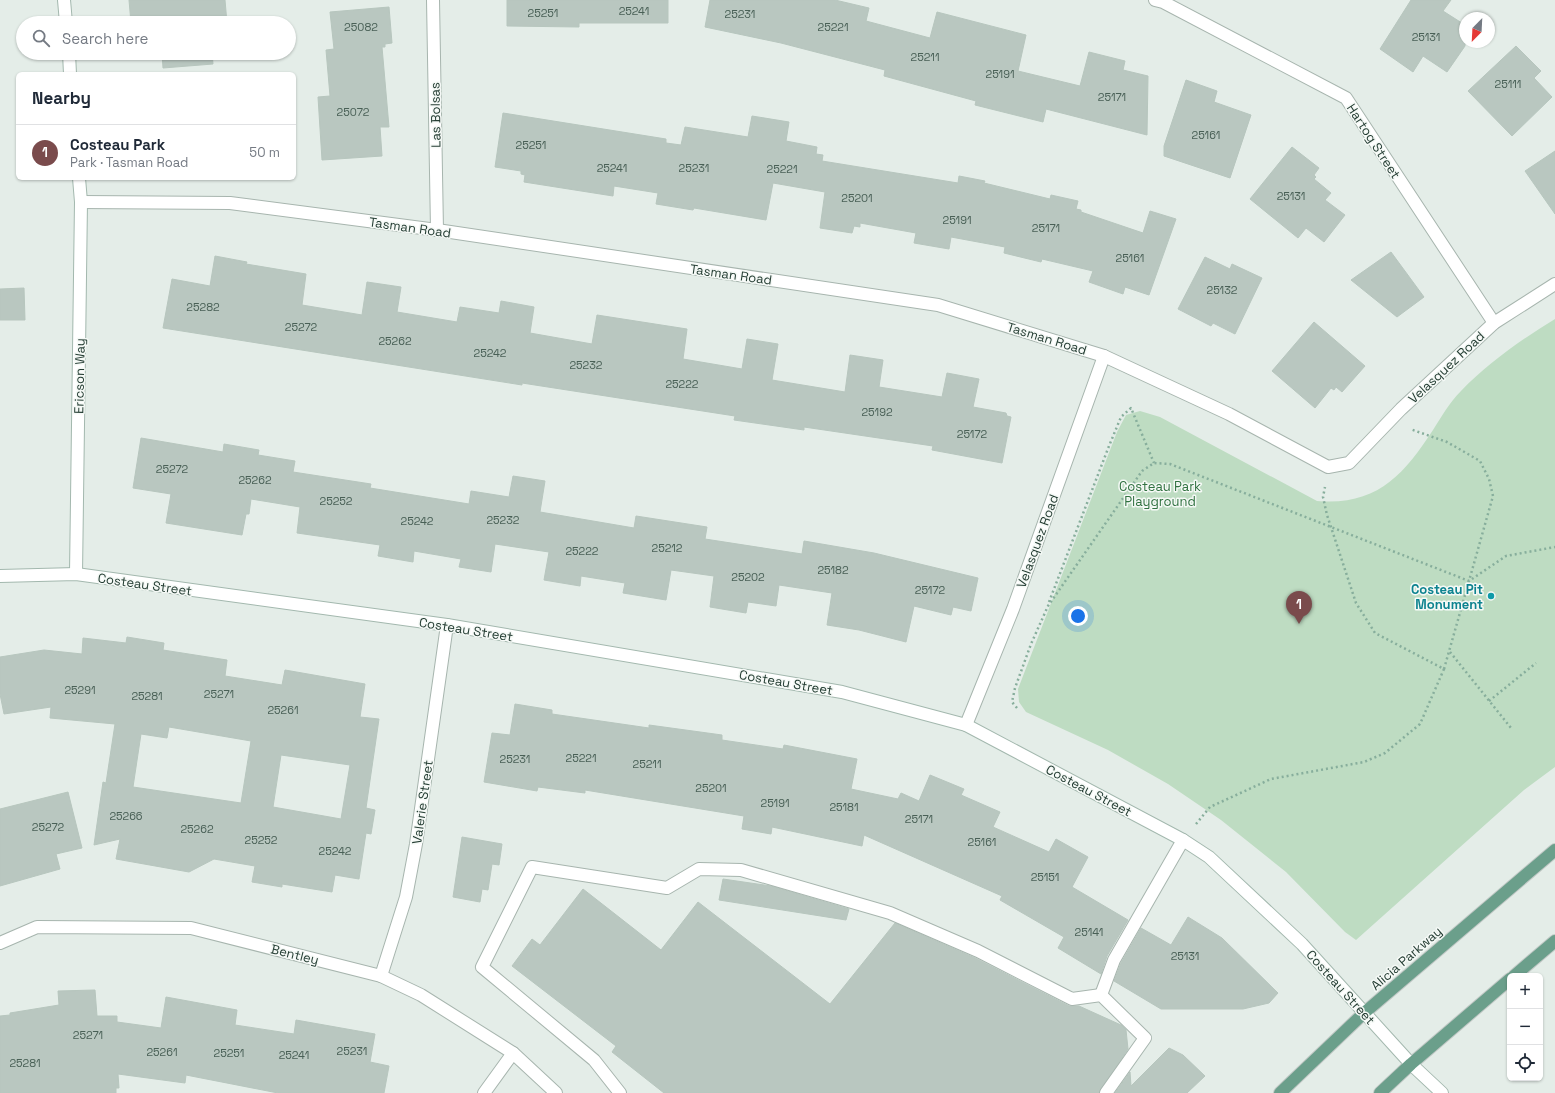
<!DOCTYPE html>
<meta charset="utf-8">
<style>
:root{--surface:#fff;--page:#f2f2f3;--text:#1f2937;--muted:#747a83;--line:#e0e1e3;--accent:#7a4b4c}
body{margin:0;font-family:"Space Grotesk",sans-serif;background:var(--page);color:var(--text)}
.controls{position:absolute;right:12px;bottom:12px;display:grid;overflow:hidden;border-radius:6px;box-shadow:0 1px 3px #0004}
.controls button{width:36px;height:36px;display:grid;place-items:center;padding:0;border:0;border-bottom:1px solid var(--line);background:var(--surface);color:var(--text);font:20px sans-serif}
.compass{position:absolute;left:1459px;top:12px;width:36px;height:36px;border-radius:50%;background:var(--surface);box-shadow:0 1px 3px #0004;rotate:204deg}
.you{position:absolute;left:1078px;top:616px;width:14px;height:14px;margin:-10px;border:3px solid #fff;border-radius:50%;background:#1a73e8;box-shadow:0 0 0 6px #1a73e833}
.badge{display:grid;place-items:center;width:26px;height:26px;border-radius:50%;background:var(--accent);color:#fff;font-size:13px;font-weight:700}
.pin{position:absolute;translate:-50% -33px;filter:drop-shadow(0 1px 2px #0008)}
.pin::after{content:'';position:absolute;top:21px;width:14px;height:12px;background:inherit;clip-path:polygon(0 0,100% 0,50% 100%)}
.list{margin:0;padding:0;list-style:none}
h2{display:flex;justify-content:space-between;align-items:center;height:52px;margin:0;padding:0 16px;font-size:17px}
h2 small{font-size:13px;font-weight:400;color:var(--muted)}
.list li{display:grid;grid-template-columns:26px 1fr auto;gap:12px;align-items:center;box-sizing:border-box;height:56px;padding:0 16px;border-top:1px solid var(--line)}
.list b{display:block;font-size:15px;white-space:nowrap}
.list p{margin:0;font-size:13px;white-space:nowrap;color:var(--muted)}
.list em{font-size:13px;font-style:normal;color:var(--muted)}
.icon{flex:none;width:22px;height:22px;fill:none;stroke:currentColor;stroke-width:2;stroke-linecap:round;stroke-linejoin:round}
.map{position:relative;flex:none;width:1555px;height:1093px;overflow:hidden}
.search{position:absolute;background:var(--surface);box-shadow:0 1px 3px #0004;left:16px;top:16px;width:280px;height:44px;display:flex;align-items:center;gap:10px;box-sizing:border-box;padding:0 14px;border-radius:22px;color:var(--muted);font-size:15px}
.panel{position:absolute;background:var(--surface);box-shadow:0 1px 3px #0004;left:16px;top:72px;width:280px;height:108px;border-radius:6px}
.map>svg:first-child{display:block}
</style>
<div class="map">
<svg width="1555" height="1093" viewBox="0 0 1555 1093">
<rect width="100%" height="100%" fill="#e4ede8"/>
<path fill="#bedcc2" d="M1555,319v448l-31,23 -168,150 -11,-8 -59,-60 -65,-52 -53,-36 -60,-34 -82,-38 -7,-10 -1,-13 99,-257 9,-17 14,-4 20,6 157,84c59,5 86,-25 116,-71 9,-14 16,-27 28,-39 27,-28 61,-52 94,-72z"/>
<g fill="#b9c7c0" stroke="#b7c6be" fill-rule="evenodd">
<polygon points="129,0 225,0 227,23 131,23"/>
<polygon points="507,0 668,0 668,23 579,23 579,27 507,26"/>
<polygon points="710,0 835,0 869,8 866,21 930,38 937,12 1026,35 1018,71 1080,86 1089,52 1125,61 1123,70 1148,76 1147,135 1046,109 1043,122 975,105 976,101 884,76 885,70 781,43 705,27"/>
<polygon points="1411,0 1451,0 1443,11 1465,25 1465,46 1447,72 1423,56 1413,72 1380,49"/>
<polygon points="389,7 392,43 385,44 385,47 382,47 389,127 380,127 382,156 322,160 318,97 330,96 326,50 334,49 330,12"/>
<polygon points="1516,46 1541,71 1534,78 1552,97 1512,136 1468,91"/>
<polygon points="162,53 212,53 213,64 163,68"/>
<polygon points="1186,80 1217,91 1214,102 1251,115 1230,178 1164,156 1164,146"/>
<polygon points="503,113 666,139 666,143 681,145 685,127 748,137 752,116 789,122 786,141 817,147 816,154 823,155 822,161 958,183 959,176 985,181 984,183 1050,199 1051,195 1078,201 1076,209 1081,210 1081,212 1143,233 1150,211 1176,219 1149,295 1125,287 1123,294 1089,282 1093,271 1042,259 1041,262 1004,253 1005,247 951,237 949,249 914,243 916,233 860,223 860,227 854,226 852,233 820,228 825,192 773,183 766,220 694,208 693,210 656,204 658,193 614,186 613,196 524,182 525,175 521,174 521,171 495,167"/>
<polygon points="1292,147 1319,168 1314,175 1316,177 1314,179 1331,193 1325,200 1345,215 1324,242 1306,228 1298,238 1250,199"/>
<polygon points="1555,151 1555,214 1525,171"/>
<polygon points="1391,252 1424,297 1397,317 1351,280"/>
<polygon points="215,256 247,262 246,264 306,274 302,305 362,315 367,282 401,287 397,312 457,322 460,307 499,313 501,301 534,307 530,333 592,344 597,315 687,329 683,359 742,369 747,339 778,344 772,380 845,392 850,355 883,360 879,387 942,397 947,373 979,379 973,407 1006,413 1007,416 1011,417 1002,463 932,450 933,446 804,427 804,430 734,420 735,416 522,383 522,385 163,328 172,279 210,286"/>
<polygon points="1205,257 1230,269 1232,264 1262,278 1235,334 1213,323 1211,326 1178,309"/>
<polygon points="24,288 25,320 0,320 0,289"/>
<polygon points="1314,322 1365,366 1342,392 1336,387 1334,390 1331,388 1315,408 1272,371"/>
<polygon points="141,438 223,452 224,444 259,450 258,455 295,461 293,472 371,484 370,488 469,504 471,491 509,497 513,476 545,481 540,512 634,528 636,516 707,527 705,539 802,554 804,541 874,553 978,578 971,611 953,607 951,615 914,606 906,642 859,630 827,625 832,593 779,585 776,606 748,602 746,613 710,607 714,576 671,570 666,600 623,593 625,583 581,576 580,586 544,580 549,552 495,544 491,572 459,567 461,559 414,551 413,562 378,556 380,545 297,533 300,507 251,499 249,514 246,514 242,535 166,523 171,494 133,488"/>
<path d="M127,637l37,6 -1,7 64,10 -2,16 57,9 3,-15 80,14 -5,33 19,2 -13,89 9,2 -4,24 -5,-1 -7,46 -24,-4 -3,17 -50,-8v3l-30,-5 3,-16 -41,-7 -25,13 -73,-13 4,-20 -26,6 9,-63 3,1 9,-59 -65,-6 1,-11 -47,7 -4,-20v-37l44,-7 38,4 1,-16 43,5zM169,727l82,14 -10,62 -108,-16 8,-53 26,4zM281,755l69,10 -9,54 -68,-12z"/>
<polygon points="515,704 552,710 552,714 649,728 649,725 722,735 722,740 783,749 784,745 857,759 851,789 898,799 901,793 919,801 930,775 964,789 961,795 1000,812 993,827 1049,852 1056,839 1088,857 1072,887 1128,920 1107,956 1101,974 1058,948 1064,937 1000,900 1002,896 864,835 862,846 772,827 771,834 742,829 744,816 585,790 585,793 538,787 537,791 484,782 492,733 510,735"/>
<polygon points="68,792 82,848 56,854 60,869 0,886 0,809"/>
<polygon points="462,837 502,844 499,865 492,864 488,890 482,889 480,902 453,897"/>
<polygon points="723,879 771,886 849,909 846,920 719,900"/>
<polygon points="583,889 661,950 698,902 830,1004 895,923 975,958 1069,1006 1079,1006 1121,1025 1126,1030 1128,1049 1099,1093 664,1093 612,1052 616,1046 512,966 532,939 540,945"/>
<polygon points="1188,917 1222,938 1278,993 1269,1003 1243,1009 1161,1009 1114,981 1121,963 1141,928 1171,945"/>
<polygon points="95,990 97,1016 117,1016 117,1022 161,1028 166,997 237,1010 235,1025 294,1034 296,1020 375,1034 370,1062 389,1066 384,1093 278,1093 186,1075 185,1083 118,1074 119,1088 116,1088 116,1093 0,1093 0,1016 10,1015 10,1013 59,1005 58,991"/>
<polygon points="1169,1048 1183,1055 1205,1076 1187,1093 1115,1093 1130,1072 1131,1086"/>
</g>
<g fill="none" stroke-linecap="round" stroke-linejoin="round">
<defs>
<g id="lane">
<polyline points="1101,995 1114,960 1183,840"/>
<polyline points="484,1093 513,1053"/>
<polyline points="620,1093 594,1060 482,967 532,867 667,888 699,869 741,870 890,913 978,951 1072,999 1101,995 1145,1038 1106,1093"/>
</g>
<g id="street">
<polyline points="433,0 437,230"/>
<polyline points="1155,0 1163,2 1346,98 1494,323"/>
<polyline points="81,202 230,203 437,230 938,305 1104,356 1229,414 1328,467 1349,463 1401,409 1494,323 1555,284"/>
<polyline points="966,725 1013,609 1104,356"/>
<polyline points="0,943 37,927 191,928 381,976 421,995 513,1053 556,1093"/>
<polyline points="381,976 406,897 416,844 447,625"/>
</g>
<g id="secondary">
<polyline points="64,0 66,23"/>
<polyline points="69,53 70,74"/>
<polyline points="76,574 81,202 79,178"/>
<polyline points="0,576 76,574 447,625 842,692 966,725 1183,840 1209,857 1302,944 1411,1064 1442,1093"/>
</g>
<g id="primary">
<polyline points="1514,976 1555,941"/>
<polyline points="1280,1093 1364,1013 1555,850"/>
<polyline points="1380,1093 1411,1064 1510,979"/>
</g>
</defs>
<use href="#lane" stroke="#a7b5ae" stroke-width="14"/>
<use href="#street" stroke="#a7b5ae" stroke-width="14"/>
<use href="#secondary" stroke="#a3b8ae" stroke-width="14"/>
<use href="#primary" stroke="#c2c9c6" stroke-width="14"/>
<g stroke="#87ae9c" stroke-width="2.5" stroke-dasharray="2 3" stroke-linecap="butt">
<polyline points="1049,602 1109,446 1121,417 1131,408 1154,463"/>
<polyline points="1450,652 1511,728"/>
<polyline points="1444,669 1469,581 1506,556 1555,547"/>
<polyline points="1489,701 1536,663"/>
<polyline points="1017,708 1012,702 1015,688 1031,644 1048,606 1142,471 1154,463 1170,464 1469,581 1493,496 1489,479 1480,461 1447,442 1410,429"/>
<polyline points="1196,824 1210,807 1271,779 1364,762 1385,753 1420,724 1444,669 1375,633 1356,603 1327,515 1323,497 1325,487"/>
</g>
<use href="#lane" stroke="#fff" stroke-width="12"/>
<use href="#street" stroke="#fff" stroke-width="12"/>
<use href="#secondary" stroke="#fff" stroke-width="12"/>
<use href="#primary" stroke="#6b9f8b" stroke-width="12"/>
</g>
<circle fill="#0f9aa8" stroke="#f5f9f6" stroke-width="1.5" cx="1491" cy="596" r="4"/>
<g text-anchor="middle" stroke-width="3" stroke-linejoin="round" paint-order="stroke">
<g font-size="11" fill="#496056">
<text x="634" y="15">25241</text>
<text x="543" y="17">25251</text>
<text x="740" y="18">25231</text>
<text x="361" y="31">25082</text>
<text x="833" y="31">25221</text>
<text x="1426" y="41">25131</text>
<text x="925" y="61">25211</text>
<text x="1000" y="78">25191</text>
<text x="1508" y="88">25111</text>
<text x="1112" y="101">25171</text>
<text x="353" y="116">25072</text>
<text x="1206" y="139">25161</text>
<text x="531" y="149">25251</text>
<text x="612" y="172">25241</text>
<text x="694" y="172">25231</text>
<text x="782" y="173">25221</text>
<text x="1291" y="200">25131</text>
<text x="857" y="202">25201</text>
<text x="957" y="224">25191</text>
<text x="1046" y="232">25171</text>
<text x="1130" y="262">25161</text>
<text x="1222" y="294">25132</text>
<text x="203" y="311">25282</text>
<text x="301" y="331">25272</text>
<text x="395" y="345">25262</text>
<text x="490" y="357">25242</text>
<text x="586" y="369">25232</text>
<text x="682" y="388">25222</text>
<text x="877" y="416">25192</text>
<text x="972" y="438">25172</text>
<text x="172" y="473">25272</text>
<text x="255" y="484">25262</text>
<text x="336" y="505">25252</text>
<text x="503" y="524">25232</text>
<text x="417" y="525">25242</text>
<text x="667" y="552">25212</text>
<text x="582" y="555">25222</text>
<text x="833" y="574">25182</text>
<text x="748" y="581">25202</text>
<text x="930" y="594">25172</text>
<text x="80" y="694">25291</text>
<text x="219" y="698">25271</text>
<text x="147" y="700">25281</text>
<text x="283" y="714">25261</text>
<text x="581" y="762">25221</text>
<text x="515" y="763">25231</text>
<text x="647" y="768">25211</text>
<text x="711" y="792">25201</text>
<text x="775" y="807">25191</text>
<text x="844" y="811">25181</text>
<text x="126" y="820">25266</text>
<text x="919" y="823">25171</text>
<text x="48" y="831">25272</text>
<text x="197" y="833">25262</text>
<text x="261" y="844">25252</text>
<text x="982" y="846">25161</text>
<text x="335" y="855">25242</text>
<text x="1045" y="881">25151</text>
<text x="1089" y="936">25141</text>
<text x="1185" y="960">25131</text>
<text x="88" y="1039">25271</text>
<text x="352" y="1055">25231</text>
<text x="162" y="1056">25261</text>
<text x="229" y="1057">25251</text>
<text x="294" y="1059">25241</text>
<text x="25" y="1067">25281</text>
</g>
<g font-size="13" fill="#243d33" stroke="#f5f9f6">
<text transform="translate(435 115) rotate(-91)" y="5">Las Bolsas</text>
<text transform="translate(1374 141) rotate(57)" y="5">Hartog Street</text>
<text transform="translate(410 227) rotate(8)" y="5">Tasman Road</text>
<text transform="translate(731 274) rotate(8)" y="5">Tasman Road</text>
<text transform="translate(1047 338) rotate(17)" y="5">Tasman Road</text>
<text transform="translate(1446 367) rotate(-43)" y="5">Velasquez Road</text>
<text transform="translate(79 376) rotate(-89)" y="5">Ericson Way</text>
<text transform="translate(1037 541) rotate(-70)" y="5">Velasquez Road</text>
<text transform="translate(145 584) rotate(8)" y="5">Costeau Street</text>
<text transform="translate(466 629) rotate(9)" y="5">Costeau Street</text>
<text transform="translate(786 682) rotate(10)" y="5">Costeau Street</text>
<text transform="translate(1089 790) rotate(28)" y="5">Costeau Street</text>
<text transform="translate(422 802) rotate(-82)" y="5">Valerie Street</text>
<text transform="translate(295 954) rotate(14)" y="5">Bentley</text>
<text transform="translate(1406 958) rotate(-41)" y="5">Alicia Parkway</text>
<text transform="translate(1341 987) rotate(48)" y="5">Costeau Street</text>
</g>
<g font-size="13" fill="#317241" stroke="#f5f9f6">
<text x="1160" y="491">Costeau Park<tspan x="1160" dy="15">Playground</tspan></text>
</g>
<g font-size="13" font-weight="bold" fill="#0d838f" stroke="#f5f9f6" text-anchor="end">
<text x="1483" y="594">Costeau Pit<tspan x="1483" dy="15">Monument</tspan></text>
</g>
</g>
</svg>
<div class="controls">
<button>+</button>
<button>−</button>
<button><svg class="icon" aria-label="locate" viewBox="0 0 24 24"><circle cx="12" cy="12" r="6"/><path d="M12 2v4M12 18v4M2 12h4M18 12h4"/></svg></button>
</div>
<svg class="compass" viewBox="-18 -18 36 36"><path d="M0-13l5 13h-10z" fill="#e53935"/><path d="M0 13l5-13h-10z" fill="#747a83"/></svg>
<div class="you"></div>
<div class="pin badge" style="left:1299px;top:624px">1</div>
<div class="search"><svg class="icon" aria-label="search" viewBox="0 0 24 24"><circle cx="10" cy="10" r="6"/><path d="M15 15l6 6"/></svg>Search here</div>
<section class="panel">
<h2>Nearby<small></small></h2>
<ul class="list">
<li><span class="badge">1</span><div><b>Costeau Park</b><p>Park · Tasman Road</p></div><em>50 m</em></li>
</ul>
</section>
</div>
